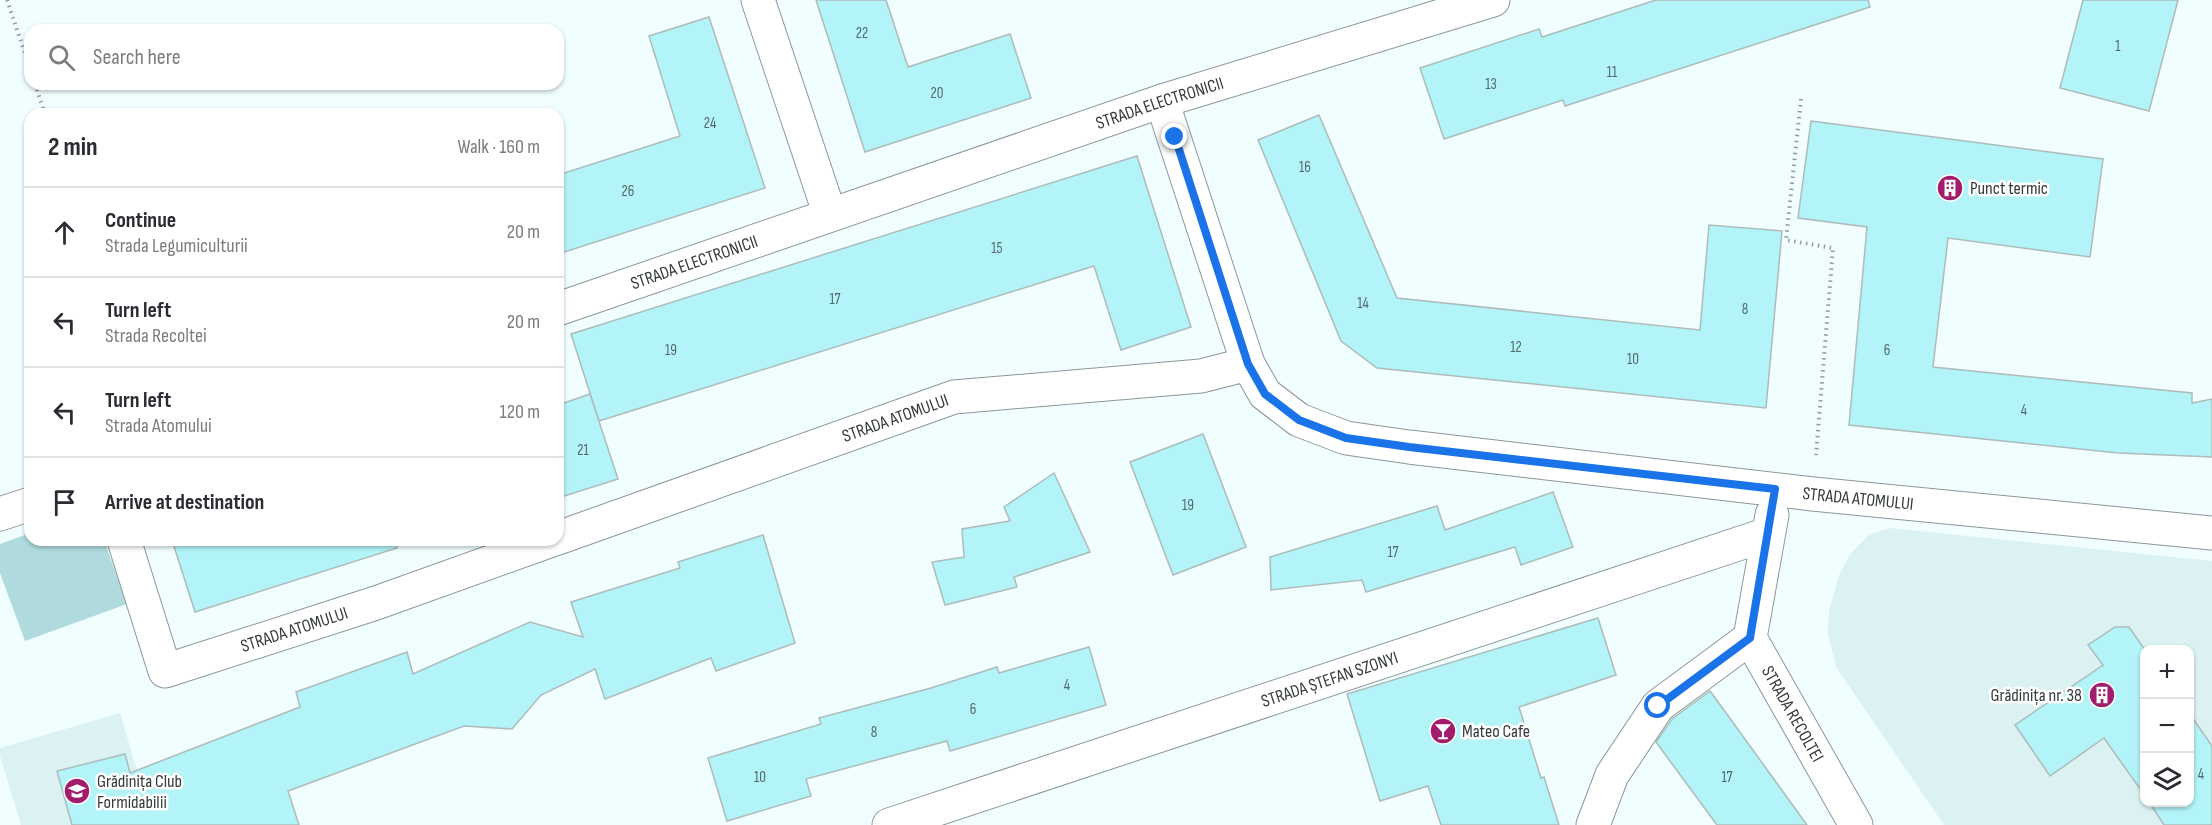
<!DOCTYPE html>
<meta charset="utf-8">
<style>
:root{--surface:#fff;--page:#f2f2f3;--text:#2b2b33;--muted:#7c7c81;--line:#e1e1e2}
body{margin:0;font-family:"Sofia Sans Condensed",sans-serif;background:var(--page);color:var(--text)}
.controls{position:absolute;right:18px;bottom:18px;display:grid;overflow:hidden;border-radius:12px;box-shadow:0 2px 4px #0004}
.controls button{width:54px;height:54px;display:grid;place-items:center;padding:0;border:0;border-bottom:2px solid var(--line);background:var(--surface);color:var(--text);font:30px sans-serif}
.stop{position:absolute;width:18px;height:18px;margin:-14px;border:4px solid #1a73e8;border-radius:50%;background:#fff}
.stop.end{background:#1a73e8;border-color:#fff;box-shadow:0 2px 6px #0008}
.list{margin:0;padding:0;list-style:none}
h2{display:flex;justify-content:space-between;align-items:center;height:78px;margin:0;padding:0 24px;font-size:26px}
h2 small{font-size:20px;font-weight:400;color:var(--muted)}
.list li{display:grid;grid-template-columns:39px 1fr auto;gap:18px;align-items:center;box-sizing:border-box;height:90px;padding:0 24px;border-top:2px solid var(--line)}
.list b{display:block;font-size:22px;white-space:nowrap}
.list p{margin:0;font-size:20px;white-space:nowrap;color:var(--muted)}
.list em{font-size:20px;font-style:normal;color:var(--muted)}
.icon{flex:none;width:33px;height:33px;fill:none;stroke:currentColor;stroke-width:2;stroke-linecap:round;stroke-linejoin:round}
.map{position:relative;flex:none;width:2212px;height:825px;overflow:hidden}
.search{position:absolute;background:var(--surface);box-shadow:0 2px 4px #0004;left:24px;top:24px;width:540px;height:66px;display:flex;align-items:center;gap:15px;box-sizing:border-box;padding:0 21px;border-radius:18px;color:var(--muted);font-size:22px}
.panel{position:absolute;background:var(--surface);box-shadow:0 2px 4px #0004;left:24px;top:108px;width:540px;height:438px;border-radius:18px}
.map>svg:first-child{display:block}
</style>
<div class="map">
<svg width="2212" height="825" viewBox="0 0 2212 825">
<rect width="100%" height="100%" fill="#f1feff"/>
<g fill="#dbf1f2" fill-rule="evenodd">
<path d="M1889,528l323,33v264h-268l-108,-158 -8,-33 1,-23 10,-36 12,-22 18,-18zM2144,650h46v152h-46z"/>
<polygon points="120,713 153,825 21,825 0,756 0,748"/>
</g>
<polygon fill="#afdbde" points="30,533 30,540 104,540 127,604 25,641 0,573 0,544"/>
<g fill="#b2f4f8" stroke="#aebbbb" stroke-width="1.5">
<polygon points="816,0 886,0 908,67 1010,34 1031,98 865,152"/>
<polygon points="1656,0 1868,0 1870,7 1565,106 1563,100 1444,139 1420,68 1539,29 1542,37"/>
<polygon points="2083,0 2178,0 2149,111 2060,88"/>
<polygon points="709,17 765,188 558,254 558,175 680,136 649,36"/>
<polygon points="1319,115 1397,298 1700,330 1709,225 1782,231 1766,408 1377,368 1341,341 1258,140"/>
<polygon points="1811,121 2103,159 2090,257 1948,238 1933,367 2192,393 2192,403 2212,399 2212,457 2118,453 1849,425 1867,227 1798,218"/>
<polygon points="1137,156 1191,327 1121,350 1094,266 599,421 571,334"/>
<polygon points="590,394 618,479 558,498 558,405"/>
<polygon points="1203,434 1246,547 1173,575 1130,462"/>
<polygon points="1054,473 1090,552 1014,577 1017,587 945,605 932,562 964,557 962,529 1010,521 1004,507"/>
<polygon points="1553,492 1573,547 1521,565 1515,547 1366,592 1362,580 1271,590 1270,557 1437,506 1445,530"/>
<polygon points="763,535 795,643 716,671 711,658 605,699 595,669 541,695 512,729 464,726 288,791 299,825 72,825 57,771 125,754 130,773 300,707 296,692 407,652 413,674 530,622 583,637 571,602 680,568 678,562"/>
<polygon points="172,540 396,540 397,548 195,612"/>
<polygon points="1598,618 1616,675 1519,707 1541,778 1544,777 1559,825 1441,825 1428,786 1380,801 1347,694"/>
<polygon points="2115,627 2129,627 2145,650 2145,796 2104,738 2050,776 2015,725 2103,665 2088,645"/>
<polygon points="1089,647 1106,705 950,751 947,741 806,779 811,796 727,821 708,758 821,724 819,718 931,688 997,667 999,673"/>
<polygon points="1710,691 1729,717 1807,825 1717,825 1656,742 1672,719"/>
<polygon points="2190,714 2212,746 2212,825 2164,825 2149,802 2190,802"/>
</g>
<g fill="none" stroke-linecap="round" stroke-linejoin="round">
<defs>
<g id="minor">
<polyline points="758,0 830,215"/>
<path id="s1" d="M1162,101l86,263 17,30 34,26 47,18 63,9 404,47 399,39"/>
<path id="s2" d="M558,309l604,-208 331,-101"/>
<polyline points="0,514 30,504"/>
<path id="s3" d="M1772,515l-22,123 106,187"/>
<path id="s4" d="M558,538l396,-141 247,-21 47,-12"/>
<path id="s5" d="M124,540l41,131 211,-68 176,-63"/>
<path id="s6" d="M889,825l879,-291"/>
<polyline points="1593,825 1612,775 1658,706 1750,638"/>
</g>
</defs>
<use href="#minor" stroke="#8b9798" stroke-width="35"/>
<g stroke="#939c9d" stroke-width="4" stroke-dasharray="1.5 4.5" stroke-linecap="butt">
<polyline points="7,0 30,68"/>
<polyline points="35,84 45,114"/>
<polyline points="1801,99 1786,240 1833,248 1816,455"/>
</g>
<use href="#minor" stroke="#fff" stroke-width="33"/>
</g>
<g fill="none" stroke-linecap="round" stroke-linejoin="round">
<polyline stroke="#1a73e8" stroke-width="8" points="1175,137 1248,364 1265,394 1299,420 1346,438 1409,447 1775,489 1750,638 1658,706"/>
</g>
<defs>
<symbol id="building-disc" viewBox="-11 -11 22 22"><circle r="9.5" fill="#a11c6a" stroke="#fff"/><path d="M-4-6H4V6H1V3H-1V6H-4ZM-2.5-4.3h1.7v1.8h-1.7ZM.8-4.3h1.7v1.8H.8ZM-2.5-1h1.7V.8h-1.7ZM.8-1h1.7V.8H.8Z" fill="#fff"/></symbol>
<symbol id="bar-disc" viewBox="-11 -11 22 22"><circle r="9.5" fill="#a11c6a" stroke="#fff"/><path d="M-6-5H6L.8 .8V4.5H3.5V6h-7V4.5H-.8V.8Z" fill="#fff"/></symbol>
<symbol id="school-disc" viewBox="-11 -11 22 22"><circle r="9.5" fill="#a11c6a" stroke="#fff"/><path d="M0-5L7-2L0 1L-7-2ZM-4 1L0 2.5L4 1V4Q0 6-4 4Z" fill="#fff"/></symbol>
</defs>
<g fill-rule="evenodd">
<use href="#building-disc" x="1935" y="173" width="30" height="30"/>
<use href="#building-disc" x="2087" y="680" width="30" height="30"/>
<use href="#bar-disc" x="1428" y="716" width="30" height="30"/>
<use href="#school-disc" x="62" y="776" width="30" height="30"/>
</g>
<g text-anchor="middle" stroke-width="5" stroke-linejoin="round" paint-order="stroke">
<g font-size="15" fill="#54686a">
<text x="862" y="38">22</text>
<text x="2118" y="51">1</text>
<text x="1612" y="77">11</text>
<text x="1491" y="89">13</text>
<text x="937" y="98">20</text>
<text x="710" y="128">24</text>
<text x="1305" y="172">16</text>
<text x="628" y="196">26</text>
<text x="997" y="253">15</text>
<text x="835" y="304">17</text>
<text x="1363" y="308">14</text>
<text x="1745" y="314">8</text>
<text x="1516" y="352">12</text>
<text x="671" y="355">19</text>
<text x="1887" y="355">6</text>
<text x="1633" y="364">10</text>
<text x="2024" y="415">4</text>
<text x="583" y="455">21</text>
<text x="1188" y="510">19</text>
<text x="1393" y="557">17</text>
<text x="1067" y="690">4</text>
<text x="973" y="714">6</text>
<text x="874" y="737">8</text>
<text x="2201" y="779">4</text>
<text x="760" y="782">10</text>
<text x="1727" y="782">17</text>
</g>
<g font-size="18" fill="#353a3a" stroke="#fff">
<text dy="6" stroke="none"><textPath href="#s2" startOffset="636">STRADA ELECTRONICII</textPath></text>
<text dy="6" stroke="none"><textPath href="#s2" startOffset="144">STRADA ELECTRONICII</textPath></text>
<text dy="6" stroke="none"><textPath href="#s4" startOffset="358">STRADA ATOMULUI</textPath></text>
<text dy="6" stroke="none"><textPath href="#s1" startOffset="920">STRADA ATOMULUI</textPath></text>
<text dy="6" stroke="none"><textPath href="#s5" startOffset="273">STRADA ATOMULUI</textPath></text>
<text dy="6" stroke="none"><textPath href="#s6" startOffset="464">STRADA ȘTEFAN SZONYI</textPath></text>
<text dy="6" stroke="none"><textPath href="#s3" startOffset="212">STRADA RECOLTEI</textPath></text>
</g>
<g font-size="18" fill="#353a3a" stroke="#fff" text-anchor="start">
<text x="1970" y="194">Punct termic</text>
<text x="2082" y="701" text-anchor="end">Grădinița nr. 38</text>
<text x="1462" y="737">Mateo Cafe</text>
<text x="97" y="787">Grădinița Club<tspan x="97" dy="21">Formidabilii</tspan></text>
</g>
</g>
</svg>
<div class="controls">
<button>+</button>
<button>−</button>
<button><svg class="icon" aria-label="layers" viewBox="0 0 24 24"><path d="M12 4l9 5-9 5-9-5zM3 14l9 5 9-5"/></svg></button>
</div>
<div class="stop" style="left:1658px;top:706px"></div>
<div class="stop end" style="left:1175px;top:137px"></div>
<div class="search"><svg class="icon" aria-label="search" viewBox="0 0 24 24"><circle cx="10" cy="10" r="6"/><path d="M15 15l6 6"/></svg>Search here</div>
<section class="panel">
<h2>2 min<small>Walk · 160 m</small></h2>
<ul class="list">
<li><svg class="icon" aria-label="ahead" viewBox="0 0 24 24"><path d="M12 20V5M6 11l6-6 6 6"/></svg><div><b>Continue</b><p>Strada Legumiculturii</p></div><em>20 m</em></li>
<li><svg class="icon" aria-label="left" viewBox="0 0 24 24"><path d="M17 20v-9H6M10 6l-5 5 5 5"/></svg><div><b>Turn left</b><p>Strada Recoltei</p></div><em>20 m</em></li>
<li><svg class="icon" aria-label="left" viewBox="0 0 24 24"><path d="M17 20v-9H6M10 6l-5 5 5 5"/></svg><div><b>Turn left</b><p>Strada Atomului</p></div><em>120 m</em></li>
<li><svg class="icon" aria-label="arrive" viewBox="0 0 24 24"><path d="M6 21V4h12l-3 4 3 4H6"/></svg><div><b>Arrive at destination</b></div></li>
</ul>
</section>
</div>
